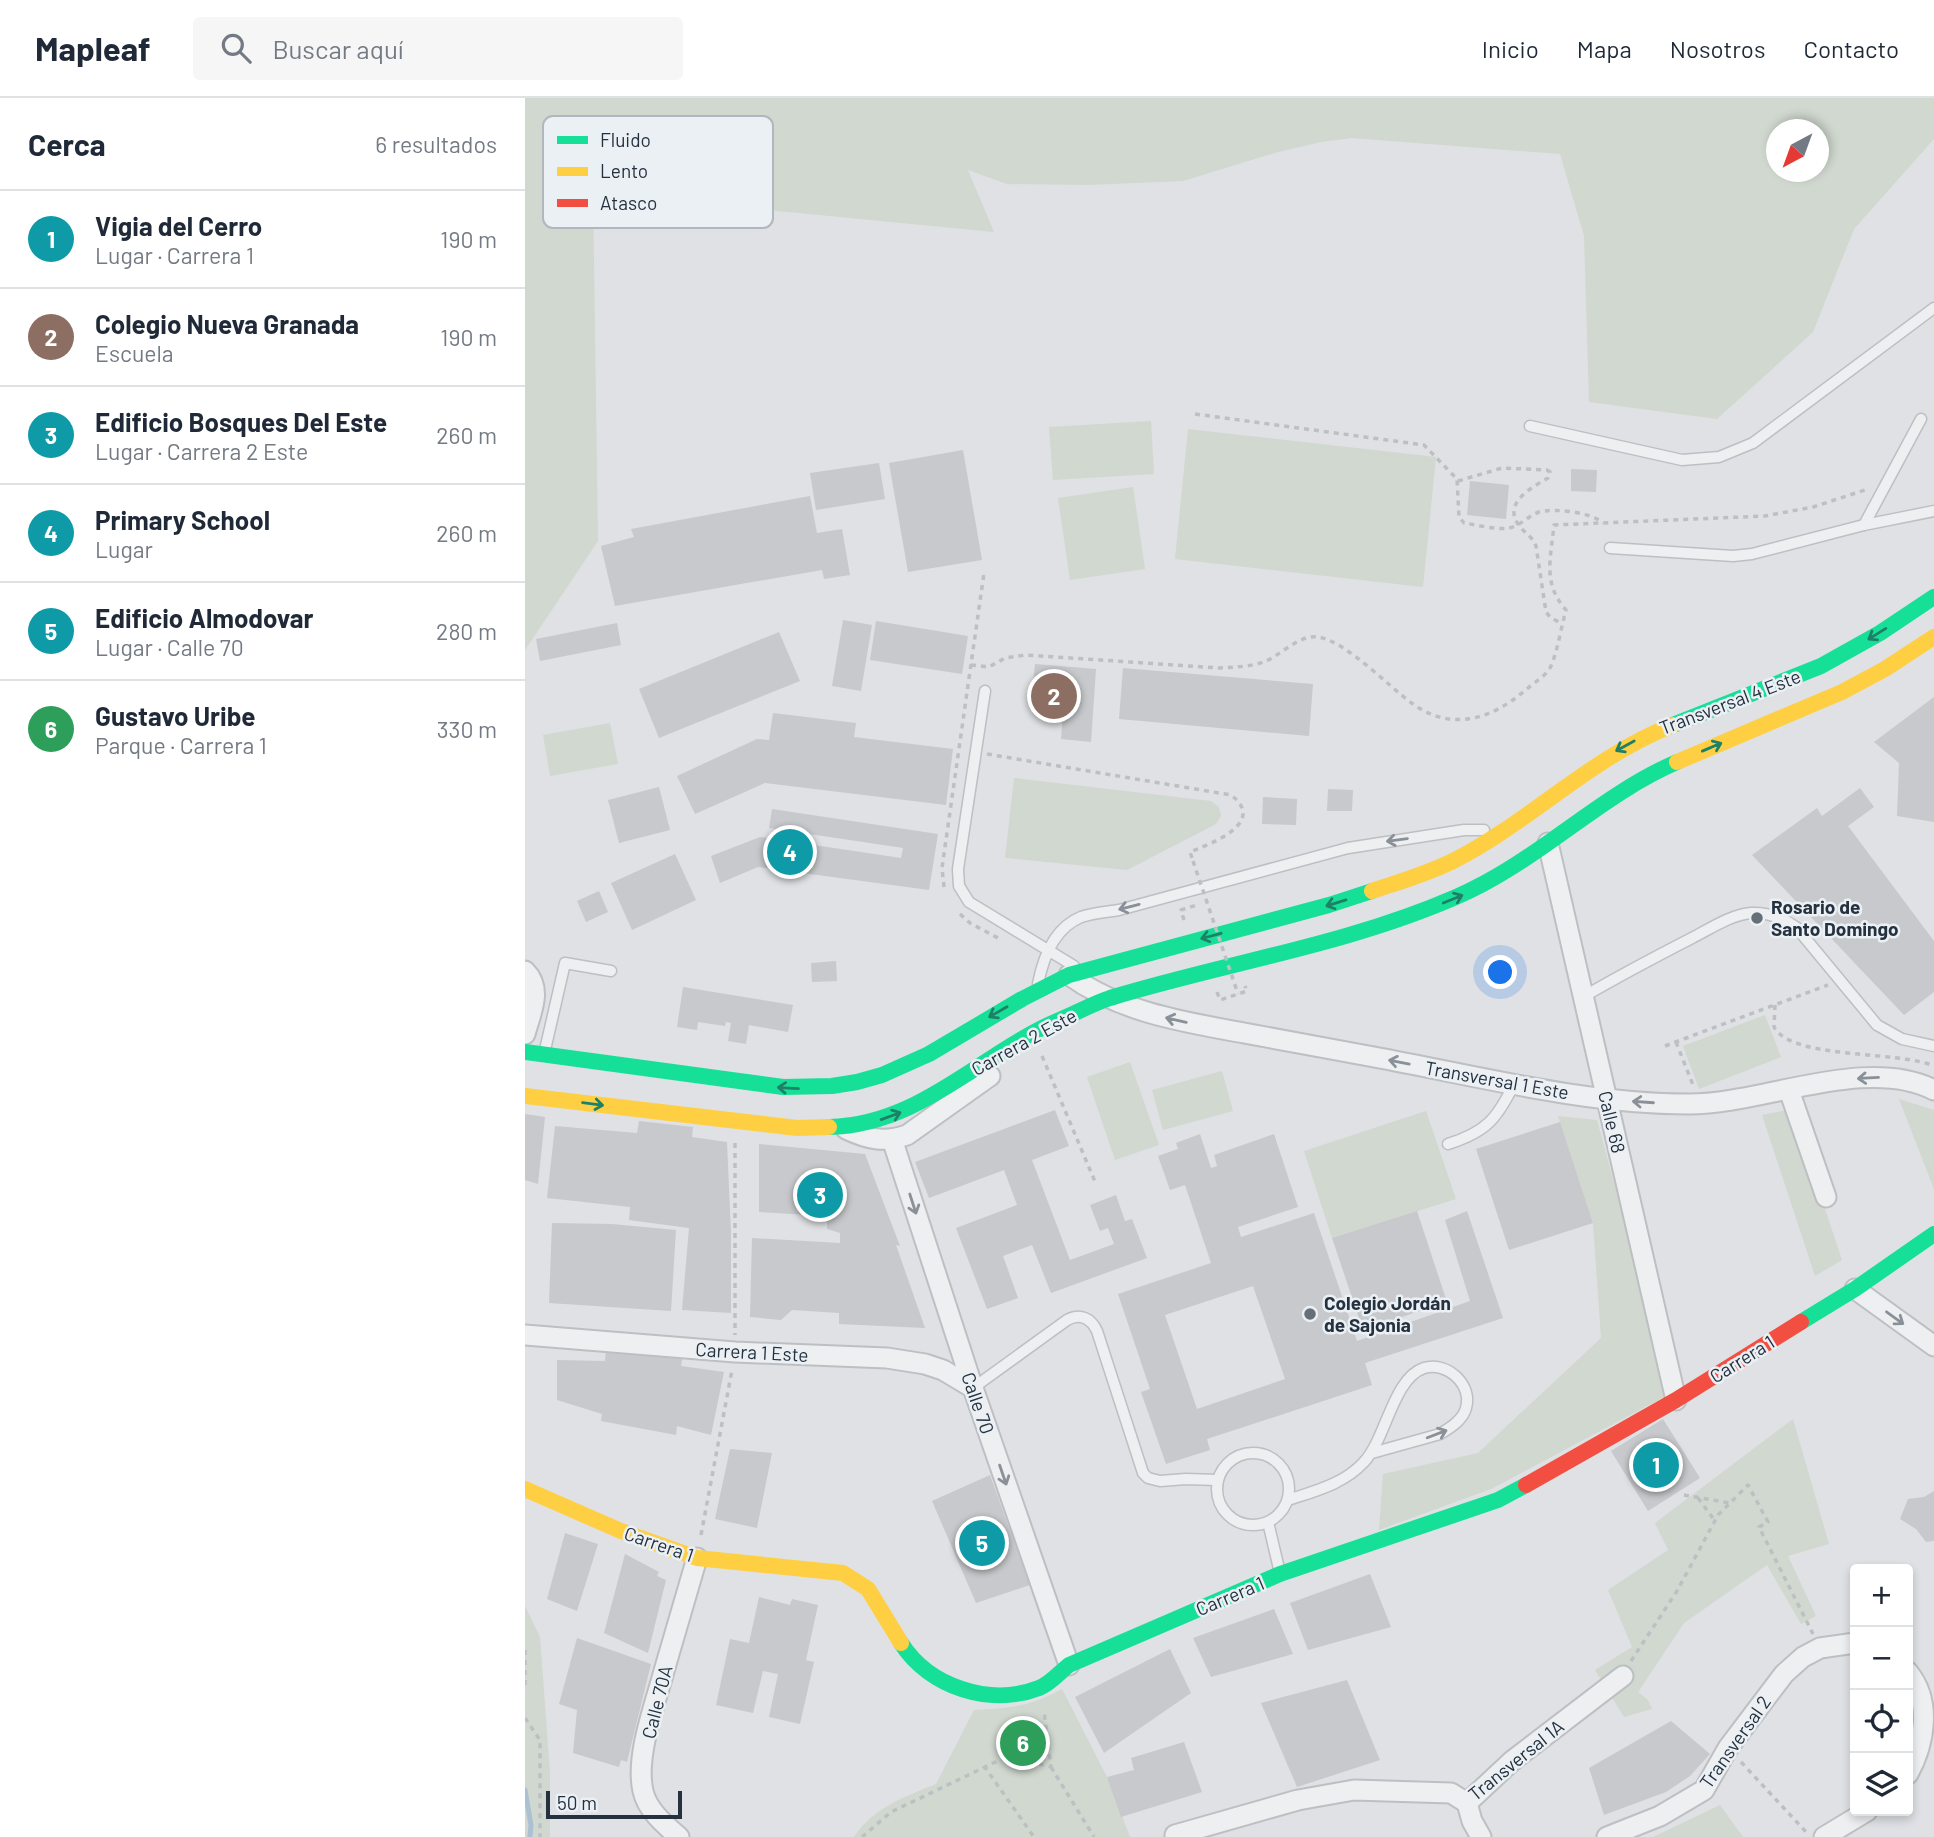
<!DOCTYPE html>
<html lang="es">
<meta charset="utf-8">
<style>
:root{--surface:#fff;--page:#f6f6f7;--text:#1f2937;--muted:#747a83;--line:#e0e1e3;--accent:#0b8043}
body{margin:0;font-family:Barlow,sans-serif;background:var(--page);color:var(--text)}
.controls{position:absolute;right:21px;bottom:21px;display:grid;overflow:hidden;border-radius:7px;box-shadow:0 4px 10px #0003}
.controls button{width:63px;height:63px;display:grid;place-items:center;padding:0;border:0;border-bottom:2px solid var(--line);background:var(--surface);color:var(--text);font:35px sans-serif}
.compass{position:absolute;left:1241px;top:21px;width:63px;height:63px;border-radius:50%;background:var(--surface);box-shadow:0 4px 10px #0003;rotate:221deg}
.scale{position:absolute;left:21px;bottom:18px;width:136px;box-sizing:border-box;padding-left:7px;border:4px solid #25313e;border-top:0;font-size:19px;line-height:24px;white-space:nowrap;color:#25313e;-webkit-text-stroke:5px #ebf0f5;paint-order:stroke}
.you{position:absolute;left:976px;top:875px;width:24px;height:24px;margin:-18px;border:5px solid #fff;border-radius:50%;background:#1a73e8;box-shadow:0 0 0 10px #1a73e833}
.badge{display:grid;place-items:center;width:46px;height:46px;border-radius:50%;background:var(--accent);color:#fff;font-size:23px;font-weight:700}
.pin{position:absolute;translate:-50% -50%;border:4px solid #fff;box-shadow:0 2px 7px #0006}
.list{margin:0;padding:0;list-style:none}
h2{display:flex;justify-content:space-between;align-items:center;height:91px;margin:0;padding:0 28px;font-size:30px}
h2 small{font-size:23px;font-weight:400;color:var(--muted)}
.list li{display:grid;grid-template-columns:46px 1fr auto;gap:21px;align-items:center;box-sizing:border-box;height:98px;padding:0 28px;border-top:2px solid var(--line)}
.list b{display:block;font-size:26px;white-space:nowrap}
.list p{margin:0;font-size:23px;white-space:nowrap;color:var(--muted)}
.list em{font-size:23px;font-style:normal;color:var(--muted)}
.icon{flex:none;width:38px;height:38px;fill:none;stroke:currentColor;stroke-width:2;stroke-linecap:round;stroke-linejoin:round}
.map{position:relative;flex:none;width:1409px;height:1739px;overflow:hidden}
header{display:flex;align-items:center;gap:42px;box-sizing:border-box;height:98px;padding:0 35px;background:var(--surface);border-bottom:2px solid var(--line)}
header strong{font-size:33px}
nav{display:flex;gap:38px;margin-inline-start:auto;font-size:24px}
.search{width:490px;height:63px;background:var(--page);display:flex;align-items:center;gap:18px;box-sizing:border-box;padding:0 24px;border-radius:7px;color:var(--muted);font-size:26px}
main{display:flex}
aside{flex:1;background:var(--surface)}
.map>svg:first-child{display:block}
</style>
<header>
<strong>Mapleaf</strong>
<div class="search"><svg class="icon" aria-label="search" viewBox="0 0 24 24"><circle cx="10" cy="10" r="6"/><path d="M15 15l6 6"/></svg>Buscar aquí</div>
<nav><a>Inicio</a><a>Mapa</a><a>Nosotros</a><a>Contacto</a></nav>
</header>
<main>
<aside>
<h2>Cerca<small>6 resultados</small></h2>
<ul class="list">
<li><span class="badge" style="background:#0f9aa8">1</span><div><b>Vigia del Cerro</b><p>Lugar · Carrera 1</p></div><em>190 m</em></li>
<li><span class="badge" style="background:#8d6e63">2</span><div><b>Colegio Nueva Granada</b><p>Escuela</p></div><em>190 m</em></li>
<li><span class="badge" style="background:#0f9aa8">3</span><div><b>Edificio Bosques Del Este</b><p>Lugar · Carrera 2 Este</p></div><em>260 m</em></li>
<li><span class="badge" style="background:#0f9aa8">4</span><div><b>Primary School</b><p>Lugar</p></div><em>260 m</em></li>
<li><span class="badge" style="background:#0f9aa8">5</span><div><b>Edificio Almodovar</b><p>Lugar · Calle 70</p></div><em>280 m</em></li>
<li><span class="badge" style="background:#2e9e5b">6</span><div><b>Gustavo Uribe</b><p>Parque · Carrera 1</p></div><em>330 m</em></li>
</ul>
</aside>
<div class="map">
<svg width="1409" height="1739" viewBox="0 0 1409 1739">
<rect width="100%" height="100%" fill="#dfe1e4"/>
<g fill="#d0d8cf" fill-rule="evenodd">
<path d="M0,0h1409v41l-80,90 -41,103 -96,87 -128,-17 -5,-166 -24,-82 -208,-16 -31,4 -43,10 -95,29 -95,4 -81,-1 -39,-14 26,62 -401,-39 5,348 -73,109zM1252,32h42v42h-42z"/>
<polygon points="626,323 629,376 528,382 524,329"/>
<polygon points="663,331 911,359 898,489 650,461"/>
<polygon points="608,389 620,471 545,482 533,400"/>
<polygon points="85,625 93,666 25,678 18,637"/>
<polygon points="489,680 686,703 694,709 696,718 691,726 602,772 480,760"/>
<polygon points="1240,917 1256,959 1174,991 1158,948"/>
<polygon points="605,964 634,1047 590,1062 562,979"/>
<polygon points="697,973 708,1013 638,1032 627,992"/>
<polygon points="1374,1001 1409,1012 1409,1091"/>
<polygon points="1267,1011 1317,1162 1290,1178 1237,1017"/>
<polygon points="901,1013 931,1101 807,1140 779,1053"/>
<polygon points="1033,1018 1072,1022 1118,1191 1141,1298 966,1391 854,1432 858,1376 953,1355 1076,1240 1068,1125"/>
<polygon points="1268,1321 1304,1446 1263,1458 1291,1518 1276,1526 1242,1467 1159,1525 1113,1594 1123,1602 1127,1611 1099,1619 1070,1572 1107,1549 1083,1492 1143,1452 1130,1425"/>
<polygon points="0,1508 15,1539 25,1674 25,1739 0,1739"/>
<path d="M537,1591l45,88 23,60h-276c19,-29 50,-40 82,-53l38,-74c36,-2 55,-3 88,-21z"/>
<polygon points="1195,1707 1218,1739 1128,1739"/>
</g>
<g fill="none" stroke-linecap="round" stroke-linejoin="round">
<polyline stroke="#abc1d2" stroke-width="5" points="0,1692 6,1727 5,1739"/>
</g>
<g fill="#c7c9cc" fill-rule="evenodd">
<polygon points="438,352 457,462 383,474 364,365"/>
<polygon points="354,365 360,401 291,412 285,375"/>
<polygon points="1046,371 1072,372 1071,394 1046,393"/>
<polygon points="945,383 984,387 981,421 942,417"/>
<polygon points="285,398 292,435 317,431 325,477 299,481 297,472 90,508 76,448 109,439 106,431"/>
<polygon points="318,522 347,527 336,593 307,588"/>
<polygon points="351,523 443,538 437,576 345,562"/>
<polygon points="92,525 96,547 15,563 11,541"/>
<polygon points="254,534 275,583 134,640 114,591"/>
<polygon points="510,566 571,571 566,644 536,641 540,589 508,586"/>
<polygon points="598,570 788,586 784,638 594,621"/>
<polygon points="1409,599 1409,724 1372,718 1374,665 1349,644"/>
<polygon points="248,615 331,625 329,639 428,651 421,707 240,685 170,716 152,678 232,641 244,642"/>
<polygon points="134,689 145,732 94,745 83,702"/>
<polygon points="1335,690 1349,709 1323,728 1409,843 1409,894 1379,917 1227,757 1292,710 1297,718"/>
<polygon points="803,691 828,692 827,713 802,713"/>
<polygon points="738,699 772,701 771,727 737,726"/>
<polygon points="247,711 413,736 404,792 233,769 195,785 186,758 235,739 376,760 378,750 244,730"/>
<polygon points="150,756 171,802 107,832 86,785"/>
<polygon points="74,793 83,814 61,824 52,803"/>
<polygon points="311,863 312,883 287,884 286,865"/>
<polygon points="158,889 268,907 263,934 224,927 221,946 203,943 206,925 201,924 200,928 173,924 172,932 152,929"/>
<polygon points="530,1012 544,1048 507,1062 545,1162 589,1146 583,1130 575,1133 565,1107 591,1097 600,1123 607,1121 622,1160 526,1195 507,1147 478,1158 493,1200 462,1211 431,1130 492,1107 479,1072 404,1100 390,1064"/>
<polygon points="0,1016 20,1019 13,1086 0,1082"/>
<polygon points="114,1023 168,1029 167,1039 202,1044 206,1135 206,1215 157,1212 164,1130 104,1122 105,1109 22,1100 30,1028 112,1035"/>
<polygon points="1035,1024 1068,1125 984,1152 951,1051"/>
<path d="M675,1036l11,34 6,-2 -3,-11 60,-21 24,73 -60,20 3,10 73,-24 43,128 113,-40 -25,-81 22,-9 36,107 -138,45 7,22 -165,54 3,11 -44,14 -25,-72 9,-3 -32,-95 93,-31 -26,-78 -15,5 -12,-34 20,-7 -2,-6zM728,1188l32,93 -88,30 -32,-94z"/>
<polygon points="234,1046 340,1056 375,1148 371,1147 400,1230 314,1226 314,1215 267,1212 256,1222 225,1219 227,1140 315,1145 315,1135 302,1131 302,1118 234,1114"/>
<polygon points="892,1113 922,1204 838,1232 807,1140"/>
<polygon points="27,1125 87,1126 151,1132 146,1213 24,1205"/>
<polygon points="81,1252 158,1256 156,1268 199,1274 186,1337 152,1328 151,1337 76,1323 77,1316 32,1302 32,1262 80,1263"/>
<polygon points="1138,1321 1175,1380 1123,1413 1086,1353"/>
<polygon points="205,1351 247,1355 232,1430 190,1421"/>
<polygon points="465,1377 505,1487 451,1505 407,1403"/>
<polygon points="1409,1393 1409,1443 1401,1444 1391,1431 1375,1421 1383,1401 1399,1399"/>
<polygon points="40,1435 73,1446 52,1513 22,1501"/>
<polygon points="100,1456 134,1474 132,1478 141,1482 123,1555 79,1535"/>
<polygon points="845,1476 866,1529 783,1552 765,1505"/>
<polygon points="234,1499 265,1507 267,1501 293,1507 281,1562 289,1564 275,1626 244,1619 253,1576 238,1573 228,1615 191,1607 205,1541 224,1545"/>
<polygon points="749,1511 768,1556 686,1579 668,1540"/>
<polygon points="52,1540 126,1566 102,1664 96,1662 94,1669 48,1655 52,1612 34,1606"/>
<polygon points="645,1551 666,1595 579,1655 550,1599"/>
<polygon points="822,1582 855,1662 772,1689 736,1605"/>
<polygon points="1146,1623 1185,1656 1165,1678 1141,1694 1079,1717 1064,1670"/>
<polygon points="659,1644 677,1694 596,1719 582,1679 609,1672 606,1660"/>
</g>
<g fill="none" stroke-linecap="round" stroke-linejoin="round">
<defs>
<g id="lane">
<polyline points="1005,328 1157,362 1194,359 1228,345 1409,210"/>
<polyline points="1339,427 1396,321"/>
<polyline points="1085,450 1208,458 1227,456 1339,427 1409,413"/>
<polyline points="460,593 433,771 434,788 444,804 549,868"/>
<path d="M513,886c5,-26 16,-56 43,-67 12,-4 26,-5 38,-7l229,-62 116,-18h20"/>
<path d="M1058,899c36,-21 72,-40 109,-59 18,-9 38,-23 59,-25 17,-1 32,5 45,14l81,98 25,14 32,7"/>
<polyline points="20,952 40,865 86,873"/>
<path d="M923,1046c38,-12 49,-25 66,-60"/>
<path d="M448,1290l94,-68c13,-7 24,-2 30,11l46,142 5,5 12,3 26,-2 32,1"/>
<circle cx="728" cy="1391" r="36"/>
<path d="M763,1402c27,-9 56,-16 76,-38 22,-23 29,-84 60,-94 22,-7 49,16 42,40 -3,12 -16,20 -26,26l-68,19"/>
<polyline points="743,1424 755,1475"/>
</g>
<g id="street">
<polyline points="1023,745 1151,1302"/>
<path d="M0,873c18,18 6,41 0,63"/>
<path d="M544,877c51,37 114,47 175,58 43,8 87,16 130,24 104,19 209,47 315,47 74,0 178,-49 245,-14"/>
<polyline points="1264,992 1301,1099"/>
<path d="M321,1031c21,10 38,14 61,6l83,-59"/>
<polyline points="367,1041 448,1290 544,1567"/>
<polyline points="1330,1191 1409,1248"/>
<polyline points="0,1237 210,1254 362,1260 400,1266 418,1272 448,1290"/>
<path d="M1383,1574c24,29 17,71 0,102"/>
<polyline points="942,1705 987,1663 1098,1578"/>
<polyline points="942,1705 947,1723 956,1739"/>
<polyline points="650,1737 773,1702 829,1692 926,1695 942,1705"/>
<path d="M154,1739c-14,-12 -32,-27 -36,-46 -8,-35 12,-86 21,-120 11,-38 22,-76 33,-113"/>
<polyline points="1082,1739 1135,1718 1179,1692 1203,1650 1259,1576 1278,1559 1295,1550 1330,1545"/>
<polyline points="1299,1739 1342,1713"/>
</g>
</defs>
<use href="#lane" stroke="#bdbfc2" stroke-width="13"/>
<use href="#street" stroke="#bdbfc2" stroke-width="23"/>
<g stroke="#bdc0c3" stroke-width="3.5" stroke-dasharray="5 5" stroke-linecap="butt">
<path d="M670,316l229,31 33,34 2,38 5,6c14,2 31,7 45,5 11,-2 19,-12 30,-16 15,-4 53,0 64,11"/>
<path d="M933,383l44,-13 45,2 3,2 -2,6c-15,9 -45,24 -30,46 6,9 14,12 18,22l10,66 4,5 12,7"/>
<path d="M446,567l18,2 16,-9 21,-3 193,13c16,-1 32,-1 47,-7 16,-7 34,-27 52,-24 28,4 71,50 95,67 40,29 81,14 115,-16 7,-6 19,-13 23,-22 7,-17 10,-38 15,-56 -24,-27 -15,-52 -12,-85l211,-9 48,-9 55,-18"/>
<path d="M462,656l244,41c37,28 -21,49 -41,57l3,9"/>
<polyline points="419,789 417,770 459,475"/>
<polyline points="435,816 445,825 473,840"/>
<polyline points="659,822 656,812 672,807"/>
<polyline points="692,894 695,902 722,893 720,888"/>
<path d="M1250,907l-1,22c18,33 123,23 160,39"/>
<polyline points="1151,944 1168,987"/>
<polyline points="1140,948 1303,887"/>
<polyline points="517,958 571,1086"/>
<polyline points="210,1045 210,1237"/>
<polyline points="1159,1397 1205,1405"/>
<polyline points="1173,1400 1190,1423"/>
<polyline points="176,1437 207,1272"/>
<polyline points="0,1552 0,1587"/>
<polyline points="1106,1563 1152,1493 1193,1417 1223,1387 1243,1424 1234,1429 1288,1536"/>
<polyline points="0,1620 15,1642 15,1739"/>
<polyline points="1216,1664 1282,1735"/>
<polyline points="459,1668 509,1739"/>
<polyline points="526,1669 569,1739"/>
<polyline points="337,1739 366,1714 483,1658 526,1669 519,1613"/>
</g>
<use href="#lane" stroke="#eeeff1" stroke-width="10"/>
<use href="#street" stroke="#eeeff1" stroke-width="19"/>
<g stroke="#16e098" stroke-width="16">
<polyline points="1148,627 1296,568 1355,535 1409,499"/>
<polyline points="0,954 258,989 307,988 332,984 357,977 404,956 497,901 544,877 804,807 847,793"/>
<path d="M304,1029c91,-2 150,-72 228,-106 17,-7 35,-17 53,-23 115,-35 236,-53 346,-101 80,-34 142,-101 221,-135"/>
<polyline points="1276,1224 1330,1191 1409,1136"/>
<path d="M376,1545c28,44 89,64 138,45 11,-4 21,-16 30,-23l211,-91 218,-74 28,-15"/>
</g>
<g stroke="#ffcf43" stroke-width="16">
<polyline points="1152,664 1317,594 1360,571 1409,539"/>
<path d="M847,793c27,-9 55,-17 81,-30 77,-39 138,-104 220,-136"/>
<polyline points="0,998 272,1030 304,1029"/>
<polyline points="0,1391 96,1433 172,1460 318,1475 343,1491 376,1545"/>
</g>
<polyline stroke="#f24e42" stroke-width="16" points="1001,1387 1151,1302 1276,1224"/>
<polyline stroke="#bdc0c3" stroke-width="3.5" stroke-dasharray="5 5" stroke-linecap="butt" points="668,763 713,896"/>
</g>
<defs><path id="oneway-shaft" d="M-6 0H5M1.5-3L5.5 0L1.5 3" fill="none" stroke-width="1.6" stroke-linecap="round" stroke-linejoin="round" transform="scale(1.75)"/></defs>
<g stroke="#1e8066">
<use href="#oneway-shaft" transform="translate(1352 536) rotate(148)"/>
<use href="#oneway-shaft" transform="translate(1100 648) rotate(151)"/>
<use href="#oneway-shaft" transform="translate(1187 649) rotate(-23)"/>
<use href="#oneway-shaft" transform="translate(928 801) rotate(-22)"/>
<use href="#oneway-shaft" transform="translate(811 805) rotate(163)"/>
<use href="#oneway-shaft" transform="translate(686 838) rotate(165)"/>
<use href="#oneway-shaft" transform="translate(473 914) rotate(150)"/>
<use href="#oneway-shaft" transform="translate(263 990) rotate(-177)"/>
<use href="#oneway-shaft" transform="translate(68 1006) rotate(7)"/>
<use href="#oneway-shaft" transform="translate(366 1018) rotate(-20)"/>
</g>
<g stroke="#8a9098">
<use href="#oneway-shaft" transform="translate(872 742) rotate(172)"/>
<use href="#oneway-shaft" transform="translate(604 809) rotate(166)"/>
<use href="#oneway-shaft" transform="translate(651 922) rotate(-167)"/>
<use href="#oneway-shaft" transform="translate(874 964) rotate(-169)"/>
<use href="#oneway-shaft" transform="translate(1343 980) rotate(177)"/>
<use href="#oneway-shaft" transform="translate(1118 1004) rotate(-176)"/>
<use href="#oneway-shaft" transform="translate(388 1106) rotate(72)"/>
<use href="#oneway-shaft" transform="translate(1370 1220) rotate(36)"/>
<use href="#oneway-shaft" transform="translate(912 1336) rotate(-21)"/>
<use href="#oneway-shaft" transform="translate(478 1377) rotate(71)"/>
</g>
<g fill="#666f78" stroke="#ebf0f5" stroke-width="2.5">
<circle cx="1232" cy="820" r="7"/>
<circle cx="785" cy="1216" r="7"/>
</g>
<g text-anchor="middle" stroke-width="5" stroke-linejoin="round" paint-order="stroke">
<g font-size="19" fill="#25313e" stroke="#ebf0f5">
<text transform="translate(1205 604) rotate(-21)" y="7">Transversal 4 Este</text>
<text transform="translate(499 944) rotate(-29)" y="7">Carrera 2 Este</text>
<text transform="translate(972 982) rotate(10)" y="7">Transversal 1 Este</text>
<text transform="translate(1087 1024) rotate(77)" y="7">Calle 68</text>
<text transform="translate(227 1254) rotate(3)" y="7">Carrera 1 Este</text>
<text transform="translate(1217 1261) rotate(-32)" y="7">Carrera 1</text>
<text transform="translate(453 1305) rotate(71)" y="7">Calle 70</text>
<text transform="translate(134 1446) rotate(19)" y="7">Carrera 1</text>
<text transform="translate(705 1498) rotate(-23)" y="7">Carrera 1</text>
<text transform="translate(132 1604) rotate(-76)" y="7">Calle 70A</text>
<text transform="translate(1210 1644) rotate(-55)" y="7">Transversal 2</text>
<text transform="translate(991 1662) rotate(-39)" y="7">Transversal 1A</text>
</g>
<g font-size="19" font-weight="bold" fill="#25313e" stroke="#ebf0f5" text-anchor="start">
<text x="1246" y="816">Rosario de<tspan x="1246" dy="22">Santo Domingo</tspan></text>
<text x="799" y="1212">Colegio Jordán<tspan x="799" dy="22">de Sajonia</tspan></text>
</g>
</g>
<rect x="18" y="18" width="230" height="112" rx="10" fill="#ebf0f5" stroke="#b0b7be" stroke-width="2"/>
<rect x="32" y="38" width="31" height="8" fill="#16e098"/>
<rect x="32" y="69" width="31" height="9" fill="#ffcf43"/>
<rect x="32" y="101" width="31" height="8" fill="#f24e42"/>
<g font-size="19" fill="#25313e">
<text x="75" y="49">Fluido</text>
<text x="75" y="80">Lento</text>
<text x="75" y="112">Atasco</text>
</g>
</svg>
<div class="controls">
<button>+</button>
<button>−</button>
<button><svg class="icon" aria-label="locate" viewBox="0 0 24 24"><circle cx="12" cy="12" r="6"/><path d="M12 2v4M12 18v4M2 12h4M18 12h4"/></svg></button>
<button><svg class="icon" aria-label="layers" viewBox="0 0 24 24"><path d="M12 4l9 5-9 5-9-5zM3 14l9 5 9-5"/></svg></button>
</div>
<svg class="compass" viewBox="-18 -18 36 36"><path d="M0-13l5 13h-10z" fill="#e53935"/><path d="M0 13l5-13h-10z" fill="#747a83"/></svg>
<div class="scale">50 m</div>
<div class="you"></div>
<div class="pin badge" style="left:1131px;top:1367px;background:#0f9aa8">1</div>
<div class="pin badge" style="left:529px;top:598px;background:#8d6e63">2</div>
<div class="pin badge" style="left:295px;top:1097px;background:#0f9aa8">3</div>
<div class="pin badge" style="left:265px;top:754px;background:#0f9aa8">4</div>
<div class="pin badge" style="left:457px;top:1445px;background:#0f9aa8">5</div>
<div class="pin badge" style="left:498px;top:1645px;background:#2e9e5b">6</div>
</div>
</main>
